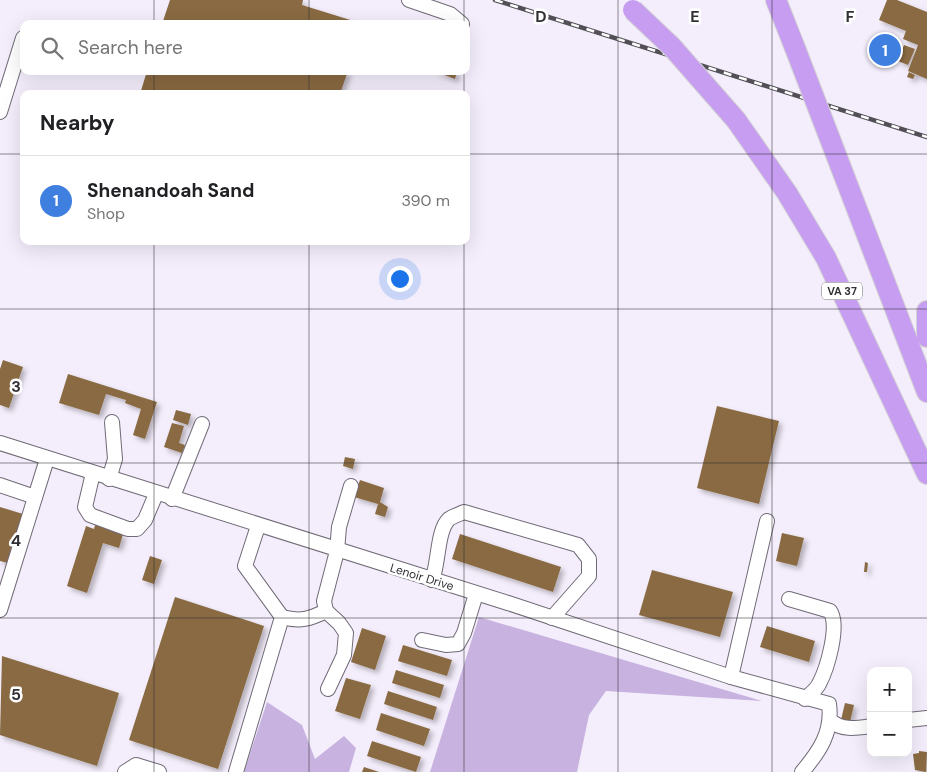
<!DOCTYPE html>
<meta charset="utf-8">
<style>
:root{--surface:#fff;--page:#f6f6f6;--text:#202124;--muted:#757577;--line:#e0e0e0;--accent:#db2777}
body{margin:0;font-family:"DM Sans",sans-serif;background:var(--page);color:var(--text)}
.controls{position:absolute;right:15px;bottom:15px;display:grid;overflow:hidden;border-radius:10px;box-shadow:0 5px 20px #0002}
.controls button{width:45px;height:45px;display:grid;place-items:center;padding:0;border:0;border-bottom:1px solid var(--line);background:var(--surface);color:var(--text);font:25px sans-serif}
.you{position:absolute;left:399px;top:278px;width:18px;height:18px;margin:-12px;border:4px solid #fff;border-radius:50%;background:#1a73e8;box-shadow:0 0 0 8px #1a73e833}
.badge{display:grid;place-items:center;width:32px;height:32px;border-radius:50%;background:var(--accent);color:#fff;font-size:16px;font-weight:700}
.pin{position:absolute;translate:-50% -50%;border:2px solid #fff;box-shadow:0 1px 5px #0006}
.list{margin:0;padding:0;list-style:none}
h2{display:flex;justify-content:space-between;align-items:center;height:65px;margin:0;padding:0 20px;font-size:21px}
h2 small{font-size:16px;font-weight:400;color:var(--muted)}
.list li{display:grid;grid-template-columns:32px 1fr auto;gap:15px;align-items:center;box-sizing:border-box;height:90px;padding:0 20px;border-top:1px solid var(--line)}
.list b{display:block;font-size:19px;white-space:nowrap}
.list p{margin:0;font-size:16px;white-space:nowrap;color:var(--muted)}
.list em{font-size:16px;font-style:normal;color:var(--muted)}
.icon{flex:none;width:28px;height:28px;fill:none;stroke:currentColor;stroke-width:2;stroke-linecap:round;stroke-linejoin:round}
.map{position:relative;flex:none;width:927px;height:772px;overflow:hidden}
.search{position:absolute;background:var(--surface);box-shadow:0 5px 20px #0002;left:20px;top:20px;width:450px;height:55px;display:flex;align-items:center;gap:12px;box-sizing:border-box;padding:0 18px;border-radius:10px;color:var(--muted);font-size:19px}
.panel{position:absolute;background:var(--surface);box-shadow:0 5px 20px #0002;left:20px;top:90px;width:450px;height:155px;border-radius:10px}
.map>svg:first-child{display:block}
</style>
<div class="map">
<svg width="927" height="772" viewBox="0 0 927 772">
<defs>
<filter id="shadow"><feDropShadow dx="3.5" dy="3.5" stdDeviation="2.5" flood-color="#0004"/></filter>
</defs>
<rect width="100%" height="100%" fill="#f4eefc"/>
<g fill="#c8b2e0">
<polygon points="479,617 762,701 606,691 589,715 577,772 430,772"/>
<polygon points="267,702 302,725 315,759 344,736 356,748 349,772 244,772"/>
</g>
<g fill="#896b42" filter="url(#shadow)">
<polygon points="170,0 303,0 302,5 360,23 162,24"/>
<polygon points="887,0 897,0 927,12 927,79 908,71 918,45 903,39 906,31 879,20"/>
<polygon points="904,45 915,49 908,65 898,61"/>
<polygon points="147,71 348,71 340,94 140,94"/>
<polygon points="434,71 457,71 455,79"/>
<polygon points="909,72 915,75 913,79 907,77"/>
<polygon points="3,360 23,367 9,408 0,405 0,369"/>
<polygon points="68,374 157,402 145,439 133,435 141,409 125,403 126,400 106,394 99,415 59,403"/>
<polygon points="717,406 779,421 759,504 697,488"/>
<polygon points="176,410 191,414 188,425 173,420"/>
<polygon points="172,423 184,426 179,443 185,445 182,453 164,447"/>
<polygon points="345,457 355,459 353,469 343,466"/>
<polygon points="360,480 384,488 380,502 388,507 385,517 375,514 378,504 354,497"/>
<polygon points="0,507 23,514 8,563 0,561"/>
<polygon points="95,525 112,528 111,531 123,534 119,548 103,543 87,593 67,586 86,526 94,529"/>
<polygon points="782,533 804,538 797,566 776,561"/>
<polygon points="460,534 561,567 553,592 452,559"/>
<polygon points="150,556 162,560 154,584 142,580"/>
<polygon points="865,562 868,563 867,572 864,572"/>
<polygon points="652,570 733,592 720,637 639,615"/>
<polygon points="175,597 264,626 218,769 129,740"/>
<polygon points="767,626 815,641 809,662 760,647"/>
<polygon points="362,628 386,636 375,670 351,662"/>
<polygon points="403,645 452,660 447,676 398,661"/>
<polygon points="2,656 119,693 97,766 0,735"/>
<polygon points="396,670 444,685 440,698 392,683"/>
<polygon points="346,678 371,685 360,719 335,711"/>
<polygon points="388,691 437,707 433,720 384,704"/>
<polygon points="845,703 854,705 850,722 841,720"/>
<polygon points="381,713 430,729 424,746 376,730"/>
<polygon points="372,741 421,757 416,772 367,756"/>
<polygon points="919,751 927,752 926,772 915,770 913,754 919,753"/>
<polygon points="364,767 379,772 362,772"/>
</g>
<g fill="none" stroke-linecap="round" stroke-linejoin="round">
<defs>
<g id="minor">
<polyline points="409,0 450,14 462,24"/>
<polyline points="0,112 23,38"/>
<path d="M0,443l508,160 223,74 98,27c4,28 -10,48 -27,68"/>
<polyline points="93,473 85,507 90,515 128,529 137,529 145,520 156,494"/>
<polyline points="109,479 115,459 112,422"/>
<polyline points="0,485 35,497"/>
<polyline points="172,499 202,424"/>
<path d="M432,580c7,-17 5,-50 17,-61 4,-3 11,-5 15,-7l114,33 11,14v17l-37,42"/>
<path d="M789,599l41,12c10,15 -3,58 -11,73 -3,6 -10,11 -14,15"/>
<polyline points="0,610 47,459"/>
<path d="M282,617c18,5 28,2 44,-6"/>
<polyline points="422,640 446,645 458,644 464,633 476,594"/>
<polyline points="731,677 767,521"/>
<polyline points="328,689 344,655 346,633 339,623 326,611 324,601 337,551 339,527 351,486"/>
<path d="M830,720c11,11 27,8 41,6"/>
<polyline points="908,720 927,718"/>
<polyline points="125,772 136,765 159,772"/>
<polyline points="236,772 282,617 245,566 258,526"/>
</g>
<g id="highway">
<polyline points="776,0 795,48"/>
<polyline points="736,120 787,193 826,258 927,474"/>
<polyline points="840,165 927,392"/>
<polyline points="927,311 927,337"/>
</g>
</defs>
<use href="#minor" stroke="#706a76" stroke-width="16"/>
<use href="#highway" stroke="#d2d1d3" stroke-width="22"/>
<use href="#minor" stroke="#fff" stroke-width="14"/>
<use href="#highway" stroke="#c79df1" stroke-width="20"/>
<defs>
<polyline id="rail" points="495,0 927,137"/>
</defs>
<use href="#rail" stroke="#525056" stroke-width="4.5"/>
<use href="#rail" stroke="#fff" stroke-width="2.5" stroke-dasharray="8" stroke-linecap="butt"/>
<defs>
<g id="highway-bridge">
<polyline points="633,10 672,47 736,120"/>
<polyline points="795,48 840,165"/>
</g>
</defs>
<use href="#highway-bridge" stroke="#d2d1d3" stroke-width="22" stroke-linecap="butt"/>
<use href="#highway-bridge" stroke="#c79df1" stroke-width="20"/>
</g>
<path fill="none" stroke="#323035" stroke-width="1" stroke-opacity="0.55" d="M154,0v24M309,0v24M464,0v24M618,0v772M772,0v772M154,71v23M309,71v23M464,71v23M0,154h24M466,154h461M154,241v531M309,241v531M464,241v531M0,309h927M0,463h927M0,618h927"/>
<g text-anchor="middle" stroke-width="5" stroke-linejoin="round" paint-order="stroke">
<rect fill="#fff" stroke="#706e72" stroke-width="1" x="822" y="282.5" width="40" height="17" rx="4"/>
<g font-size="11" font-weight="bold" fill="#323035">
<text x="842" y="295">VA 37</text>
</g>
<g font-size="12" fill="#323035" stroke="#fff">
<text transform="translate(422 577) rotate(17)" y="4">Lenoir Drive</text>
</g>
</g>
<g font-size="16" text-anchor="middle" font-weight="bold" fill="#323035" stroke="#fff" stroke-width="5" stroke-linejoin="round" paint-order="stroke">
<text x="541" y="22">D</text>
<text x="695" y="22">E</text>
<text x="850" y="22">F</text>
<text x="16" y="392">3</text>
<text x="16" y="546">4</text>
<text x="16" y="700">5</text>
</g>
</svg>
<div class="controls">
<button>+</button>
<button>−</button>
</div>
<div class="you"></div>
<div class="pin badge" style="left:885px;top:50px;background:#3f7fe0">1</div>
<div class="search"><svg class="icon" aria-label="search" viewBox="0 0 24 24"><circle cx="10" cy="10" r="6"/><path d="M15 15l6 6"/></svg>Search here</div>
<section class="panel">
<h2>Nearby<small></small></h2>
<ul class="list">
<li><span class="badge" style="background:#3f7fe0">1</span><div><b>Shenandoah Sand</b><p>Shop</p></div><em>390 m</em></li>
</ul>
</section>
</div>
